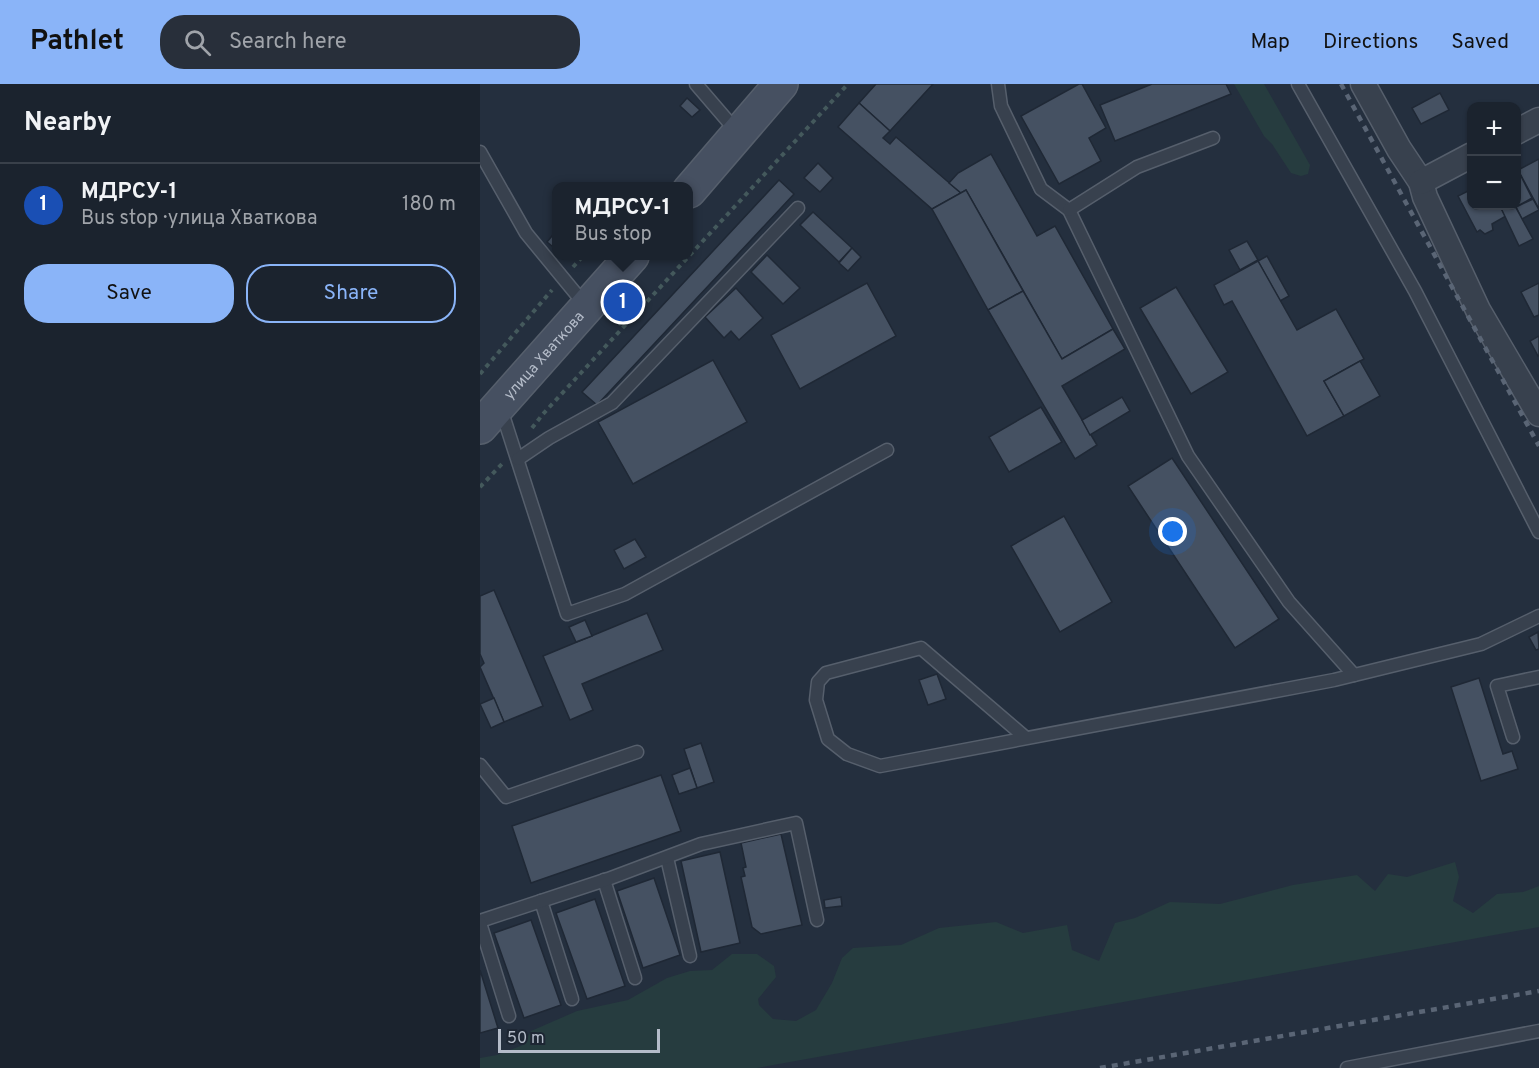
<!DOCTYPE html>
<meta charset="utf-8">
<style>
:root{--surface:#1b232e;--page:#282f3a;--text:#f1f3f6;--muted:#a0a4aa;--line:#39404a;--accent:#8ab4f8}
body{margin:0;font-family:Overpass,sans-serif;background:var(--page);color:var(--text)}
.controls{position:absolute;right:18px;top:18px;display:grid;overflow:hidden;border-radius:12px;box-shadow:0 2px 4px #0004}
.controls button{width:54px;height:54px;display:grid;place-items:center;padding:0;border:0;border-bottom:2px solid var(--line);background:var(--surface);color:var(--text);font:30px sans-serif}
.scale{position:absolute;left:18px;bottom:15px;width:162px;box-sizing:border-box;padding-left:6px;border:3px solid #b4bcc9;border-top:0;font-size:16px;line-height:21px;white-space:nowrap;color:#b4bcc9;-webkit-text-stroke:4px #1d2633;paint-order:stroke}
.you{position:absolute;left:693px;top:448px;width:21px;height:21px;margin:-15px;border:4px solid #fff;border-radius:50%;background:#1a73e8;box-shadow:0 0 0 9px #1a73e833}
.badge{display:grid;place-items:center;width:39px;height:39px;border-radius:50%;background:var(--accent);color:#fff;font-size:20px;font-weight:700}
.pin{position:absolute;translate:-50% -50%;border:3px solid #fff;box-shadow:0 2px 6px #0006}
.popup{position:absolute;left:72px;top:98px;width:141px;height:78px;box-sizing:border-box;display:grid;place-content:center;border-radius:12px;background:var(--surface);filter:drop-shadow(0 2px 4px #0005);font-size:20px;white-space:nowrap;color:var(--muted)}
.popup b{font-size:22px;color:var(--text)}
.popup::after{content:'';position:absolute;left:50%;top:100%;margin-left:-12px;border:12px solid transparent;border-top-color:var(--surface)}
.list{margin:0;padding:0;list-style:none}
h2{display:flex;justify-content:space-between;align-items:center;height:78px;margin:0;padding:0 24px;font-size:26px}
h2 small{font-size:20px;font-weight:400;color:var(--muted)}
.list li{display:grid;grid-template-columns:39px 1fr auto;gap:18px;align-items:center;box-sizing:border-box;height:84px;padding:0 24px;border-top:2px solid var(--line)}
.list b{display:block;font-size:22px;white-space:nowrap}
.list p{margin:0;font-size:20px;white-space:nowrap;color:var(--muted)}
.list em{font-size:20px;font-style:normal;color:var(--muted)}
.actions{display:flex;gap:12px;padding:18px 24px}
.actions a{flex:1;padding:14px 0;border:2px solid var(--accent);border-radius:24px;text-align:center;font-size:21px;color:var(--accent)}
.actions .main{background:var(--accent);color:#111}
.icon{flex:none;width:33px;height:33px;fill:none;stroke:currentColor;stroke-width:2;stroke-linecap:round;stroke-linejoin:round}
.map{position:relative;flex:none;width:1059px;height:984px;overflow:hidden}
header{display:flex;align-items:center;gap:36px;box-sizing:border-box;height:84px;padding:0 30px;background:var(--accent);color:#111}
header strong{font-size:28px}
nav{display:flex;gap:33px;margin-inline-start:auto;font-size:21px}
.search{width:420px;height:54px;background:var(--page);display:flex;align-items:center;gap:15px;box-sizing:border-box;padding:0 21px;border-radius:24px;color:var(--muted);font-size:22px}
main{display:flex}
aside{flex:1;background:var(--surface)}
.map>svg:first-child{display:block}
</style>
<header>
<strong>Pathlet</strong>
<div class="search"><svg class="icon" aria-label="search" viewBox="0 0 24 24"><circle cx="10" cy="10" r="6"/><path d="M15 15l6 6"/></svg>Search here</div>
<nav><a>Map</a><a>Directions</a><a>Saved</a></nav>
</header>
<main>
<aside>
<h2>Nearby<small></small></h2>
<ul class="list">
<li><span class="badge" style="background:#1a4fb4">1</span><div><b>МДРСУ-1</b><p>Bus stop · улица Хваткова</p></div><em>180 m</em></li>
</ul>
<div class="actions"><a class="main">Save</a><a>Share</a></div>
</aside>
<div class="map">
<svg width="1059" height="984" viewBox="0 0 1059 984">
<rect width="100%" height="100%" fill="#242f3e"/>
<g fill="#263c3f">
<polygon points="754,0 784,0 830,81 828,90 821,92 811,89 792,60 784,52"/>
<polygon points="975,778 979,793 973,817 993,829 1017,810 1043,808 1059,802 1059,843 277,984 0,984 0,974 17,971 43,961 51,947 97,927 148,916 187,894 210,887 232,886 252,870 277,870 294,882 296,893 278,915 279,921 293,935 316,937 336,926 352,899 362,874 373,864 421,861 459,844 516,838 543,849 587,841 592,866 619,877 635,839 655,834 690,818 740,820 813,801 877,791 895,807 908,790 927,793"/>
</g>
<g fill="#455162" stroke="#1f2835" stroke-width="1.5">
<polygon points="396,0 453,0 410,47 379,19"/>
<polygon points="599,0 602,0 626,44 609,54 621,77 579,100 541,32"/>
<polygon points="672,0 746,0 751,10 635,57 620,21"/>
<polygon points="960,9 969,26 941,40 932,24"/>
<polygon points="207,14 220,26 212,33 200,22"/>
<polygon points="379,19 410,47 403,54 410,60 416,53 481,109 452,125 358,43"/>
<polygon points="511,70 557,152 575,142 633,245 582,275 486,106 481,109 469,99 478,89"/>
<polygon points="1059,75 1059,125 1038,86"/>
<polygon points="338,79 353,94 340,108 324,94"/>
<polygon points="1036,79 1040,85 1038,86 1052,114 1036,123"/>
<polygon points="299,96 314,110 117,321 102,308"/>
<polygon points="992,105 992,122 1020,122 1026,132 1012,140 1013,146 1005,150 1000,146 997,148 978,112"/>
<polygon points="486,106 543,207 508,226 452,125"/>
<polygon points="1053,115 1059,126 1042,135 1036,123"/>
<polygon points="1020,122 1035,122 1053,155 1039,162"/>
<polygon points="333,128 372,164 359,178 320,141"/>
<polygon points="77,146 77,166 67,158"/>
<polygon points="767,157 778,176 760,186 749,166"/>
<polygon points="372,164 381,173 368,187 359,179"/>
<polygon points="287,171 320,204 303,220 271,188"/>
<polygon points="787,172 809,212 800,217 778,177"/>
<polygon points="778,177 817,246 856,225 884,275 844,297 864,332 827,352 752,217 744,221 734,201"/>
<polygon points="387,199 416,252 320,305 291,251"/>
<polygon points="1059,199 1059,231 1054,233 1041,208"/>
<polygon points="696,203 748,288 711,310 660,224"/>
<polygon points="256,204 283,234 259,256 251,247 244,254 225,233"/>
<polygon points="543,207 582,275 633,245 645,265 582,302 617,361 595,375 508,226"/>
<polygon points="1059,252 1059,271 1058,272 1050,257"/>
<polygon points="233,276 267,338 153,400 118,338"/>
<polygon points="880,277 900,312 864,332 844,297"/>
<polygon points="642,313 650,327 610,351 602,336"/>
<polygon points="561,323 582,358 529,388 509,353"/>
<polygon points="692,374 799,535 755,564 648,402"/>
<polygon points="584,432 632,518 580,548 531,462"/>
<polygon points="155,455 166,473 144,485 134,466"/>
<polygon points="14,506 63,622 24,638 0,583 4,579 0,570 0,512"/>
<polygon points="167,529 183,566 102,600 113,626 90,636 63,572"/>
<polygon points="105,536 112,552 96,558 89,543"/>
<polygon points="1058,548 1059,565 1056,566 1049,553"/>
<polygon points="457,590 466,615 448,621 439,596"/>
<polygon points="999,594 1023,670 1032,667 1038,685 1001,697 971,603"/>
<polygon points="14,614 24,638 11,644 0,620"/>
<polygon points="221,659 234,698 217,704 204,665"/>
<polygon points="210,684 217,704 199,710 192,691"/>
<polygon points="181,691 201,747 51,799 32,742"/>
<polygon points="301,750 322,841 281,850 272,843 261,793 265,792 263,784 266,783 261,759"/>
<polygon points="240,768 260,859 221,868 201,777"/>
<polygon points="174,794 200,871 163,884 137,807"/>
<polygon points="361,813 362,822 345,824 344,816"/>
<polygon points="115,815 145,902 107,915 76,829"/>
<polygon points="51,836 81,921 44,934 14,849"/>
<polygon points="0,886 18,944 0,949"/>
</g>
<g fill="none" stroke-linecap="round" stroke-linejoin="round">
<defs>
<g id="service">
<polyline points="216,0 258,49"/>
<polyline points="518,0 521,22 561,105 589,126 708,372 809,518 874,591"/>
<polyline points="818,0 935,207 1059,448"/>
<polyline points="0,68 46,149 106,222"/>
<polyline points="589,126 657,83 733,54"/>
<polyline points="21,325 87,530 145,510 407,366"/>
<polyline points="38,375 69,354 132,319 318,124"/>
<polyline points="1033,653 1017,602 1059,593"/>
<polyline points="546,654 441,564 346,589 338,598 336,616 348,655 367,670 400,682 854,596 1001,560 1059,532"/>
<polyline points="0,681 26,713 157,668"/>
<polyline points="187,774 210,872"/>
<polyline points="124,796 155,894"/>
<polyline points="61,817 92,915"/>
<polyline points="0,837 128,795 221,760 316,739 337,836"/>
<polyline points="0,839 29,932"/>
<polyline points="867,984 1059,947"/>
</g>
<g id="minor">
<polyline points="883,0 919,65 941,98 945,113 998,226 1059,330"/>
<polyline points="1036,48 1059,36"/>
<polyline points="941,98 992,71"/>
</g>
<g id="secondary">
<polyline points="209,107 301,0"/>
<path id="s1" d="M0,343l152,-171"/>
</g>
</defs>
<use href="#service" stroke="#565f6c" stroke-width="15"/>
<use href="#minor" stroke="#565f6c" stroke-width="27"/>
<use href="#secondary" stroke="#565f6c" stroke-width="36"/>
<g stroke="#44595c" stroke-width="4" stroke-dasharray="4.5 4.5" stroke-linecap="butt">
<polyline points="93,183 103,172"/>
<polyline points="135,229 143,244"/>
<polyline points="0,290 72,206"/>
<polyline points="52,344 63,330 368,0"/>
<polyline points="0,403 22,380"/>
</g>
<use href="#service" stroke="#38414e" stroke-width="12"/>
<use href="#minor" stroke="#38414e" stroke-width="24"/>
<use href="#secondary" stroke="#465061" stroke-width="33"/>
<g stroke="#5a6575" stroke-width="4.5" stroke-dasharray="6 6" stroke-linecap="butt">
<polyline points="861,0 1059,362"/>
<polyline points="620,984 1059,907"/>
</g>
</g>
<g text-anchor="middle" stroke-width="4.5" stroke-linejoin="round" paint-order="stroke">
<g font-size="15" fill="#b4bcc9" stroke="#1d2633">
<text dy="5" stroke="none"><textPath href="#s1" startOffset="96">улица Хваткова</textPath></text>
</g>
</g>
</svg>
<div class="controls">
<button>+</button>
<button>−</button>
</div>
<div class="scale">50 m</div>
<div class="you"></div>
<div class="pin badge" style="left:143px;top:218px;background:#1a4fb4">1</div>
<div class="popup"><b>МДРСУ-1</b>Bus stop</div>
</div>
</main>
